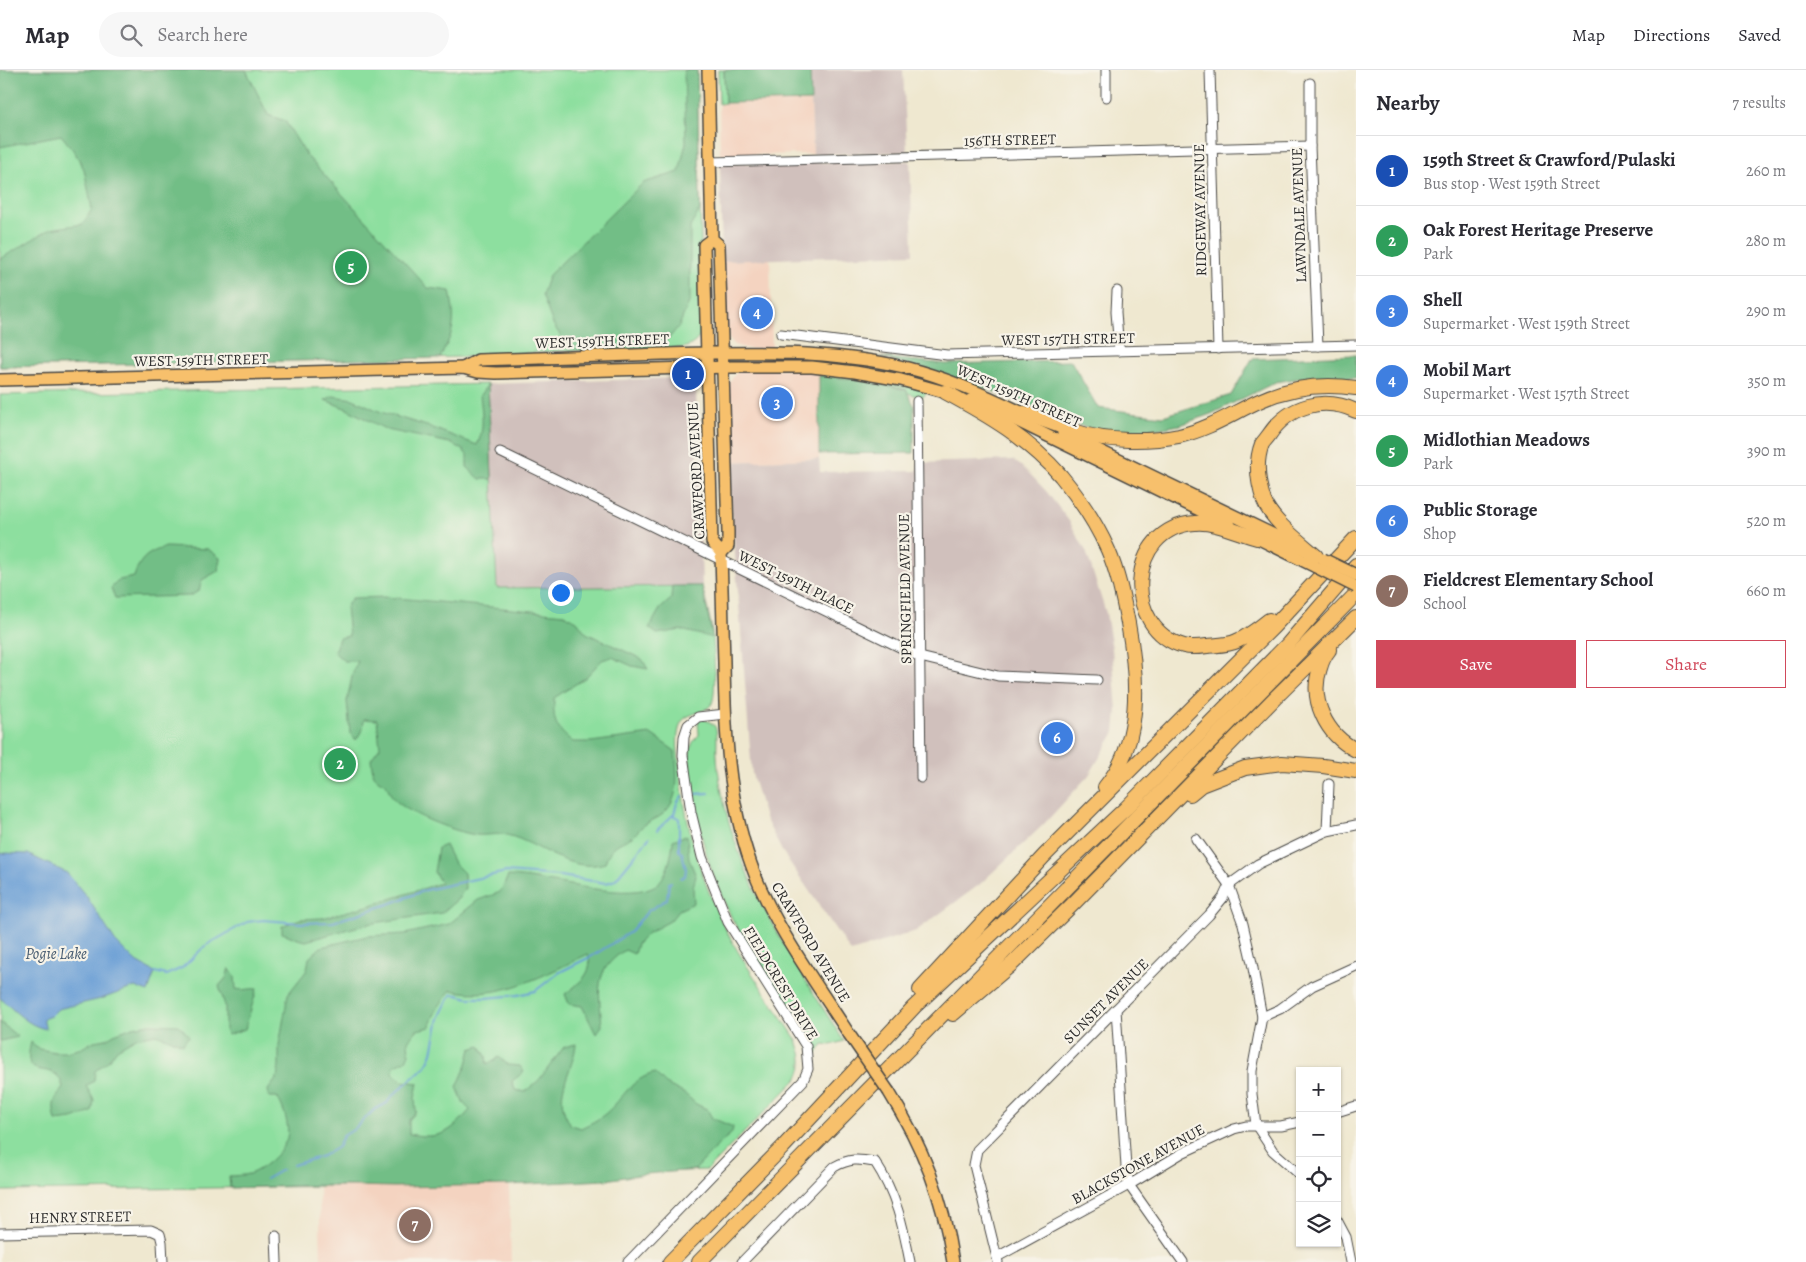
<!DOCTYPE html>
<meta charset="utf-8">
<style>
:root{--surface:#fff;--page:#f7f7f7;--text:#2b2b33;--muted:#7c7c81;--line:#e1e1e2;--accent:#d1495b}
body{margin:0;font-family:Alegreya,serif;background:var(--page);color:var(--text)}
.controls{position:absolute;right:15px;bottom:15px;display:grid;overflow:hidden;border-radius:0px;box-shadow:0 1px 4px #0004}
.controls button{width:45px;height:45px;display:grid;place-items:center;padding:0;border:0;border-bottom:1px solid var(--line);background:var(--surface);color:var(--text);font:25px sans-serif}
.you{position:absolute;left:560px;top:522px;width:18px;height:18px;margin:-12px;border:4px solid #fff;border-radius:50%;background:#1a73e8;box-shadow:0 0 0 8px #1a73e833}
.badge{display:grid;place-items:center;width:32px;height:32px;border-radius:50%;background:var(--accent);color:#fff;font-size:16px;font-weight:700}
.pin{position:absolute;translate:-50% -50%;border:2px solid #fff;box-shadow:0 1px 5px #0006}
.list{margin:0;padding:0;list-style:none}
h2{display:flex;justify-content:space-between;align-items:center;height:65px;margin:0;padding:0 20px;font-size:21px}
h2 small{font-size:16px;font-weight:400;color:var(--muted)}
.list li{display:grid;grid-template-columns:32px 1fr auto;gap:15px;align-items:center;box-sizing:border-box;height:70px;padding:0 20px;border-top:1px solid var(--line)}
.list b{display:block;font-size:19px;white-space:nowrap}
.list p{margin:0;font-size:16px;white-space:nowrap;color:var(--muted)}
.list em{font-size:16px;font-style:normal;color:var(--muted)}
.actions{display:flex;gap:10px;padding:15px 20px}
.actions a{flex:1;padding:11px 0;border:1px solid var(--accent);border-radius:0px;text-align:center;font-size:18px;color:var(--accent)}
.actions .main{background:var(--accent);color:#fff}
.icon{flex:none;width:28px;height:28px;fill:none;stroke:currentColor;stroke-width:2;stroke-linecap:round;stroke-linejoin:round}
.map{position:relative;flex:none;width:1356px;height:1192px;overflow:hidden}
header{display:flex;align-items:center;gap:30px;box-sizing:border-box;height:70px;padding:0 25px;background:var(--surface);border-bottom:1px solid var(--line)}
header strong{font-size:24px}
nav{display:flex;gap:28px;margin-inline-start:auto;font-size:18px}
.search{width:350px;height:45px;background:var(--page);display:flex;align-items:center;gap:12px;box-sizing:border-box;padding:0 18px;border-radius:28px;color:var(--muted);font-size:19px}
main{display:flex}
aside{flex:1;background:var(--surface)}
.map>svg:first-child{display:block}
</style>
<header>
<strong>Map</strong>
<div class="search"><svg class="icon" aria-label="search" viewBox="0 0 24 24"><circle cx="10" cy="10" r="6"/><path d="M15 15l6 6"/></svg>Search here</div>
<nav><a>Map</a><a>Directions</a><a>Saved</a></nav>
</header>
<main>
<div class="map">
<svg width="1356" height="1192" viewBox="0 0 1356 1192">
<rect width="100%" height="100%" fill="#f7f3e8"/>
<filter id="ink" filterUnits="userSpaceOnUse"><feTurbulence type="fractalNoise" baseFrequency=".02" numOctaves="2"/><feDisplacementMap in="SourceGraphic" scale="10" xChannelSelector="R" yChannelSelector="G"/><feConvolveMatrix kernelMatrix="1 2 1 2 8 2 1 2 1" color-interpolation-filters="sRGB"/></filter>
<filter id="wash" filterUnits="userSpaceOnUse"><feTurbulence type="fractalNoise" baseFrequency=".0096" numOctaves="4" result="noise"/><feDisplacementMap in="SourceGraphic" scale="20" xChannelSelector="R" yChannelSelector="G"/><feGaussianBlur stdDeviation="1.12" result="paint"/><feColorMatrix in="noise" values="0 0 0 0 0 0 0 0 0 0 0 0 0 0 0 0 0 1.4 0 .05"/><feComposite in="paint" operator="in"/></filter>
<g filter="url(#wash)">
<rect width="100%" height="100%" fill="#efe8d0"/>
<g fill="#f4d3c0">
<polygon points="811,31 813,84 720,85 719,34"/>
<polygon points="770,189 772,279 749,279 734,275 725,265 722,191"/>
<polygon points="747,299 819,300 819,389 728,392 727,316 736,303"/>
<polygon points="319,1115 394,1117 509,1115 511,1192 321,1192"/>
</g>
<g fill="#d0c0bc">
<polygon points="810,0 903,0 907,82 813,84"/>
<polygon points="910,91 913,184 722,191 720,94"/>
<polygon points="679,308 690,309 694,312 696,319 702,516 497,518 488,314"/>
<polygon points="819,389 820,402 917,401 918,393 1013,390 1027,401 1046,421 1069,451 1086,481 1106,543 1112,579 1117,640 1115,662 1089,705 1043,755 979,815 916,861 851,882 782,781 765,748 752,704 728,392"/>
</g>
<g fill="#8ddf9f" stroke="#5c8565">
<path d="M0,0h697l6,253c-2,14 -6,21 -20,25l-122,3 -96,6 -465,10z"/>
<polygon points="718,0 724,0 725,33 719,34"/>
<polygon points="819,300 929,320 922,328 908,323 906,319 865,310 820,306"/>
<path d="M488,314l9,204 205,-2c4,17 9,35 11,52 1,12 4,60 -2,67 -10,11 -29,6 -32,24 -4,15 1,33 2,49 5,49 19,97 40,142 20,42 50,80 75,119 6,13 9,25 2,39l-91,92 -358,16 -349,5v-796z"/>
<path d="M701,649c6,1 13,4 15,10 2,8 0,18 1,27 1,21 6,43 11,63 23,82 71,151 116,222l-13,4 -8,-1 -9,14 -2,-12 -4,-9c-24,-36 -51,-72 -72,-111 -24,-45 -39,-95 -44,-145 -2,-16 -7,-34 7,-46l-1,-13z"/>
</g>
<g fill="#72be86" stroke="#4e7458">
<path d="M0,0h246l22,45 17,6 22,35 121,132 22,3c6,32 5,38 -10,67l-440,9v-108l50,-30 33,-5 9,-15 -8,-40 -10,-18 -13,-16 -61,12z"/>
<polygon points="684,0 697,0 700,140 690,157 690,230 679,256 670,267 653,279 570,281 553,254 542,225 549,205 643,113 679,102 686,73"/>
<polygon points="724,0 810,0 811,31 725,33"/>
<polygon points="1356,285 1356,308 1307,307 1276,312 1211,344 1180,355 1151,360 1105,361 1084,357 972,313 879,287 945,294 1071,291 1098,338 1163,346 1231,325 1252,289"/>
<polygon points="819,306 864,310 906,320 914,335 914,383 819,384"/>
<path d="M488,314l4,95h-12l-13,-12v-12l-4,-5 -13,-7 -63,-13 -40,-21 -22,-9 8,-4 20,3 28,13 49,15 47,18c8,-16 5,-32 3,-50z"/>
<path d="M166,477l42,2 12,9 -2,13 -16,9 -3,11 -9,5 -75,2 -4,-10 8,-8 15,-3c6,-19 13,-24 32,-30z"/>
<polygon points="672,516 702,516 713,568 681,560 657,564 649,558 660,539 671,529"/>
<path d="M387,527l177,17 13,7 9,12 56,26 6,10 -16,-3 -20,-9 -10,3 -17,18 -31,20c-1,23 1,30 19,44h18l60,-8 24,17c2,22 6,47 -12,63 -6,5 -14,7 -20,12 -4,3 -7,8 -11,11 -14,7 -22,9 -27,26 -36,11 -65,-20 -98,-28 -9,-2 -21,1 -31,0 -21,-3 -69,-21 -83,-37 -3,-4 -5,-10 -7,-14 -14,-6 -13,-11 -15,-25l9,-12 -3,-27 -13,-1 -1,10 -7,11 -6,-8 -3,-31 6,-29 5,-11h-14l-10,-9 5,-14 10,-2 -3,-29 6,-9z"/>
<path d="M687,765l2,24 7,17 -3,12 1,15 -15,7 -9,11 -22,12 -11,11 -3,10 -9,-4c-34,22 -25,43 -23,76l-6,8 -14,-28 -13,-2 -4,-10c13,-10 30,-21 23,-40 -42,20 -89,48 -137,36 -9,11 -18,23 -21,37l-13,3 -9,11 1,12 -3,7 -12,6 -1,8 9,7 16,2 -3,15 1,14 -7,8v14c31,6 41,-1 61,-24l-6,-6 -7,-17 10,-23 4,-15 9,-3 6,10 1,8 12,-7 9,8 12,1 4,6 -12,9 3,9 10,2 14,-12 25,-33 12,-3c-3,30 -26,51 -5,81l10,3c8,-4 17,-8 24,-14 19,-16 25,-35 50,-41l11,11 19,10 11,10 11,5 5,9 21,9 -1,6 -12,10 -25,27 -50,4 -40,6 -96,5 -115,2 -75,-2 -89,3 -1,-12c7,0 14,-1 20,-2 13,-4 31,-20 37,-33 5,-12 -2,-33 -9,-44h-8l-1,-7 9,-12 2,-12v-21l9,-51 19,-24 2,-12 12,-11 25,-6 21,-5 38,-2 44,-10 29,-24 20,-7 5,-6 5,-11c37,1 114,25 144,11 15,-6 20,-32 21,-47z"/>
<path d="M445,775l9,18 10,10 1,15 -6,10 -17,15 -75,11 -61,17c-9,-1 -16,-6 -24,-8v-7l18,-7 22,-1 49,-13 70,-22 -7,-11 4,-24z"/>
<path d="M229,898l6,9 1,12c10,2 13,-1 21,0l-12,40 -17,6 -3,-5v-24l-6,-20 7,-8z"/>
<polygon points="0,952 18,967 0,971"/>
<path d="M150,954l29,1 10,11 -6,8 -27,-10 -20,4 -19,11 -9,12 -13,10 -1,10 -8,5 8,14 -2,12 -20,7 -16,2c-4,-17 -3,-20 7,-33 -5,-33 -44,0 -32,-46l8,7 16,3h13l14,-4 12,-7 12,-2 8,-5 19,-7z"/>
</g>
<path fill="#699ed5" stroke="#4a6480" d="M6,783l22,1 39,19 20,24 28,44 20,20 20,11 -7,20 -13,-5 -34,12 -43,10 -7,7 -8,3 3,10c-18,-3 -32,-19 -46,-31v-144z"/>
<g fill="none" stroke-linecap="round" stroke-linejoin="round">
<g stroke="#699ed5" stroke-width="2">
<polyline points="696,724 709,723"/>
<polyline points="674,744 674,746 679,748 679,781 682,783 686,799 685,806 681,808"/>
<polyline points="657,760 674,744 677,733 682,726"/>
<polyline points="155,902 166,905 182,898 205,876 247,852 263,850 302,853 333,852 389,834 426,820 506,802 560,806 606,813 615,810 649,768"/>
<polyline points="293,1095 323,1086 338,1077 343,1066 353,1060 375,1039 387,1033 392,1026 426,996 432,983 439,948 449,928 453,924 469,928 486,928 518,925 535,921 560,902 594,885 630,862 648,841 667,829 669,813 671,812"/>
<polyline points="266,1109 282,1100"/>
</g>
</g>
</g>
<g filter="url(#ink)">
<g fill="none" stroke-linecap="round" stroke-linejoin="round">
<defs>
<g id="minor">
<polyline points="1210,0 1218,279"/>
<polyline points="1310,13 1310,76 1318,276"/>
<polyline points="1106,27 1106,0"/>
<polyline points="710,92 1310,76"/>
<polyline points="1117,221 1116,242 1119,281"/>
<polyline points="781,264 947,285 1356,275"/>
<polyline points="917,331 921,708"/>
<polyline points="500,382 920,587 998,606 1097,610"/>
<polyline points="1327,761 1329,714"/>
<polyline points="1196,769 1229,815 1243,854 1252,893 1262,947 1252,1001 1252,1024 1256,1055 1273,1081 1300,1105"/>
<polyline points="1116,939 1126,1097 1129,1115 1183,1192"/>
<polyline points="1262,947 1280,939 1312,916 1356,896"/>
<polyline points="1337,1042 1356,1036"/>
<polyline points="1337,1150 1346,1167 1351,1192"/>
<polyline points="0,1163 151,1160 160,1164 162,1172 163,1192"/>
<polyline points="276,1166 277,1192"/>
<polyline points="997,1187 1129,1115 1182,1083 1234,1059 1246,1056 1281,1056 1300,1052"/>
<polyline points="628,1192 803,1011 808,999 806,976 728,852 702,787 691,742 683,685 684,667 688,655 698,647 725,644"/>
<path d="M742,1192l92,-95c16,-9 24,-8 41,-5 21,32 28,63 35,100"/>
<polyline points="998,1192 974,1095 977,1080 1209,845 1223,828 1229,815 1258,794 1327,761 1356,755"/>
</g>
<g id="major">
<polyline points="708,0 712,169 719,175 728,462 728,476 721,483"/>
<path d="M712,169l-8,6 8,297 9,11c1,37 2,74 3,110 1,68 4,136 27,201 20,58 65,119 98,170"/>
<path d="M463,298l15,-8c61,-2 123,-4 185,-6 82,-2 164,-5 245,14 43,11 83,29 123,49"/>
<polyline points="0,310 463,298 478,302 496,303 732,297 812,297 855,302 901,310 952,324"/>
<polyline points="970,330 1001,343 1230,455"/>
<polyline points="1063,363 1305,480"/>
<polyline points="1249,464 1316,497"/>
<path d="M889,1022c34,55 54,105 64,170"/>
</g>
<g id="highway">
<path d="M945,322c43,23 84,47 116,84 19,23 35,47 47,74 10,23 15,48 20,73 10,55 15,118 -23,164"/>
<path d="M1024,343c18,6 35,13 53,19 30,10 72,10 102,4 30,-7 54,-23 80,-35 31,-14 63,-18 97,-13"/>
<path d="M1257,468c-19,-5 -43,-17 -62,-15 -70,5 -72,107 -11,123 7,2 16,1 23,0 10,-1 22,-1 30,-5 12,-5 22,-13 32,-21"/>
<path d="M1316,486c-16,-14 -44,-35 -52,-55 -6,-18 -9,-39 -2,-57 2,-3 5,-6 7,-9 20,-30 55,-39 87,-24"/>
<path d="M1329,580c-5,6 -7,11 -9,18 -11,32 6,67 36,82"/>
<polyline points="1190,724 1201,715 1245,698 1282,693 1323,696 1356,701"/>
<polyline points="920,920 1044,786 1274,556 1356,468"/>
<polyline points="953,944 1013,893 1075,832 1275,628 1356,548"/>
<polyline points="670,1192 783,1077 914,937 1126,738 1288,574 1356,495"/>
<polyline points="699,1192 1356,524"/>
</g>
</defs>
<use href="#minor" stroke="#484744" stroke-width="11"/>
<use href="#major" stroke="#484744" stroke-width="14"/>
<use href="#highway" stroke="#484744" stroke-width="16"/>
<use href="#minor" stroke="#fff" stroke-width="9"/>
<use href="#major" stroke="#f7c06c" stroke-width="11"/>
<use href="#highway" stroke="#f7c06c" stroke-width="14"/>
<defs>
<g id="major-bridge">
<polyline points="1323,489 1356,505"/>
<polyline points="1316,497 1356,517"/>
<polyline points="849,964 889,1022"/>
</g>
</defs>
<use href="#major-bridge" stroke="#484744" stroke-width="14" stroke-linecap="butt"/>
<use href="#major-bridge" stroke="#f7c06c" stroke-width="11"/>
</g>
</g>
<g text-anchor="middle" stroke-width="4.5" stroke-linejoin="round" paint-order="stroke">
<g font-size="15" fill="#2b2b2b" stroke="#f7f3e8">
<text transform="translate(1010 70) rotate(-1)" y="5">156TH STREET</text>
<text transform="translate(1200 140) rotate(-91)" y="5">RIDGEWAY AVENUE</text>
<text transform="translate(1299 145) rotate(-92)" y="5">LAWNDALE AVENUE</text>
<text transform="translate(1068 269) rotate(-1)" y="5">WEST 157TH STREET</text>
<text transform="translate(602 271) rotate(-2)" y="5">WEST 159TH STREET</text>
<text transform="translate(201 290) rotate(-1)" y="5">WEST 159TH STREET</text>
<text transform="translate(1019 326) rotate(24)" y="5">WEST 159TH STREET</text>
<text transform="translate(696 401) rotate(-93)" y="5">CRAWFORD AVENUE</text>
<text transform="translate(796 512) rotate(26)" y="5">WEST 159TH PLACE</text>
<text transform="translate(905 519) rotate(-91)" y="5">SPRINGFIELD AVENUE</text>
<text transform="translate(811 872) rotate(59)" y="5">CRAWFORD AVENUE</text>
<text transform="translate(781 913) rotate(59)" y="5">FIELDCREST DRIVE</text>
<text transform="translate(1106 931) rotate(-45)" y="5">SUNSET AVENUE</text>
<text transform="translate(1138 1094) rotate(-29)" y="5">BLACKSTONE AVENUE</text>
<text transform="translate(80 1147) rotate(-1)" y="5">HENRY STREET</text>
</g>
<g font-size="16" font-style="italic" fill="#44596f" stroke="#f7f3e8">
<text x="56" y="889">Pogie Lake</text>
</g>
</g>
</svg>
<div class="controls">
<button>+</button>
<button>−</button>
<button><svg class="icon" aria-label="locate" viewBox="0 0 24 24"><circle cx="12" cy="12" r="6"/><path d="M12 2v4M12 18v4M2 12h4M18 12h4"/></svg></button>
<button><svg class="icon" aria-label="layers" viewBox="0 0 24 24"><path d="M12 4l9 5-9 5-9-5zM3 14l9 5 9-5"/></svg></button>
</div>
<div class="you"></div>
<div class="pin badge" style="left:688px;top:304px;background:#1a4fb4">1</div>
<div class="pin badge" style="left:340px;top:694px;background:#2e9e5b">2</div>
<div class="pin badge" style="left:777px;top:333px;background:#3f7fe0">3</div>
<div class="pin badge" style="left:757px;top:243px;background:#3f7fe0">4</div>
<div class="pin badge" style="left:351px;top:197px;background:#2e9e5b">5</div>
<div class="pin badge" style="left:1057px;top:668px;background:#3f7fe0">6</div>
<div class="pin badge" style="left:415px;top:1155px;background:#8d6e63">7</div>
</div>
<aside>
<h2>Nearby<small>7 results</small></h2>
<ul class="list">
<li><span class="badge" style="background:#1a4fb4">1</span><div><b>159th Street &amp; Crawford/Pulaski</b><p>Bus stop · West 159th Street</p></div><em>260 m</em></li>
<li><span class="badge" style="background:#2e9e5b">2</span><div><b>Oak Forest Heritage Preserve</b><p>Park</p></div><em>280 m</em></li>
<li><span class="badge" style="background:#3f7fe0">3</span><div><b>Shell</b><p>Supermarket · West 159th Street</p></div><em>290 m</em></li>
<li><span class="badge" style="background:#3f7fe0">4</span><div><b>Mobil Mart</b><p>Supermarket · West 157th Street</p></div><em>350 m</em></li>
<li><span class="badge" style="background:#2e9e5b">5</span><div><b>Midlothian Meadows</b><p>Park</p></div><em>390 m</em></li>
<li><span class="badge" style="background:#3f7fe0">6</span><div><b>Public Storage</b><p>Shop</p></div><em>520 m</em></li>
<li><span class="badge" style="background:#8d6e63">7</span><div><b>Fieldcrest Elementary School</b><p>School</p></div><em>660 m</em></li>
</ul>
<div class="actions"><a class="main">Save</a><a>Share</a></div>
</aside>
</main>
